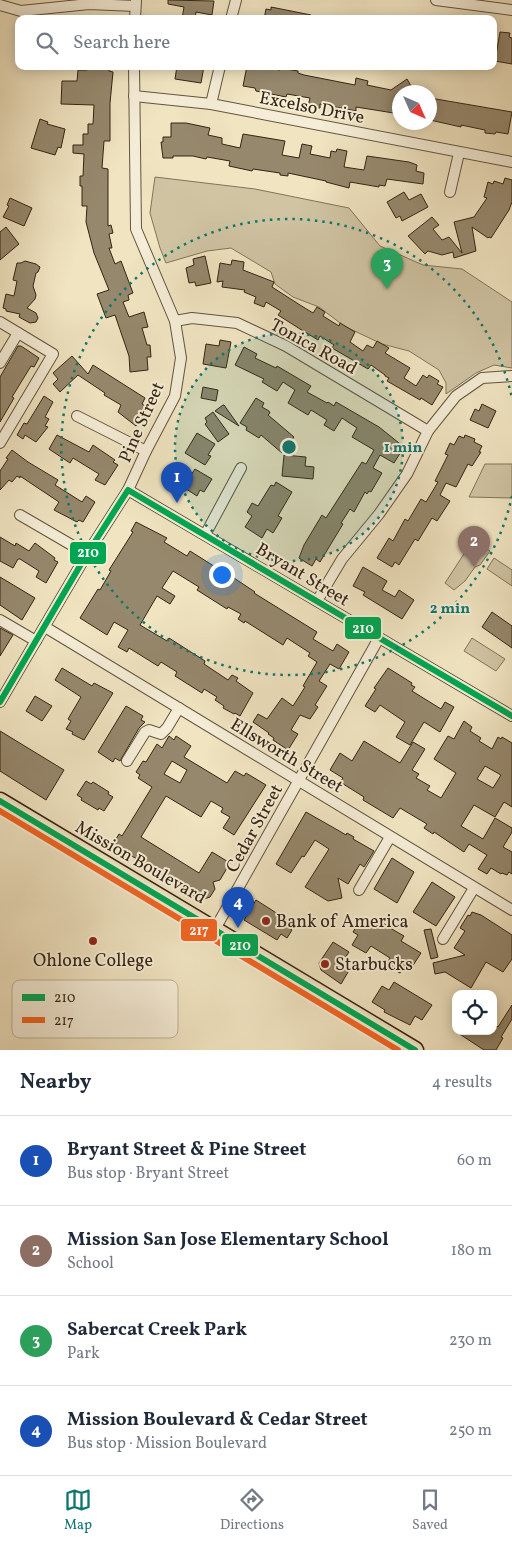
<!DOCTYPE html>
<meta charset="utf-8">
<style>
:root{--surface:#fff;--page:#f2f2f3;--text:#1f2937;--muted:#747a83;--line:#e0e1e3;--accent:#0f766e}
body{margin:0;font-family:Vollkorn,serif;background:var(--page);color:var(--text)}
.controls{position:absolute;right:15px;bottom:15px;display:grid;overflow:hidden;border-radius:10px;box-shadow:0 2px 12px #0003}
.controls button{width:45px;height:45px;display:grid;place-items:center;padding:0;border:0;border-bottom:1px solid var(--line);background:var(--surface);color:var(--text);font:25px sans-serif}
.compass{position:absolute;left:392px;top:85px;width:45px;height:45px;border-radius:50%;background:var(--surface);box-shadow:0 2px 12px #0003;rotate:135deg}
.you{position:absolute;left:221px;top:574px;width:18px;height:18px;margin:-12px;border:4px solid #fff;border-radius:50%;background:#1a73e8;box-shadow:0 0 0 8px #1a73e833}
.badge{display:grid;place-items:center;width:32px;height:32px;border-radius:50%;background:var(--accent);color:#fff;font-size:16px;font-weight:700}
.pin{position:absolute;translate:-50% -41px;filter:drop-shadow(0 1px 2px #0008)}
.pin::after{content:'';position:absolute;top:26px;width:18px;height:15px;background:inherit;clip-path:polygon(0 0,100% 0,50% 100%)}
.list{margin:0;padding:0;list-style:none}
h2{display:flex;justify-content:space-between;align-items:center;height:65px;margin:0;padding:0 20px;font-size:21px}
h2 small{font-size:16px;font-weight:400;color:var(--muted)}
.list li{display:grid;grid-template-columns:32px 1fr auto;gap:15px;align-items:center;box-sizing:border-box;height:90px;padding:0 20px;border-top:1px solid var(--line)}
.list b{display:block;font-size:19px;white-space:nowrap}
.list p{margin:0;font-size:16px;white-space:nowrap;color:var(--muted)}
.list em{font-size:16px;font-style:normal;color:var(--muted)}
.icon{flex:none;width:28px;height:28px;fill:none;stroke:currentColor;stroke-width:2;stroke-linecap:round;stroke-linejoin:round}
.map{position:relative;flex:none;width:512px;height:1050px;overflow:hidden}
.search{position:absolute;background:var(--surface);box-shadow:0 2px 12px #0003;left:15px;right:15px;top:15px;height:55px;display:flex;align-items:center;gap:12px;box-sizing:border-box;padding:0 18px;border-radius:10px;color:var(--muted);font-size:19px}
.sheet{height:425px;background:var(--surface)}
nav{display:flex;justify-content:space-around;align-items:center;box-sizing:border-box;height:70px;border-top:1px solid var(--line);background:var(--surface);font-size:14px;color:var(--muted)}
nav a{display:grid;justify-items:center;gap:2px}
nav .on{color:var(--accent)}
.map>svg:first-child{display:block}
</style>
<div class="map">
<svg width="512" height="1050" viewBox="0 0 512 1050">
<rect width="100%" height="100%" fill="#f0e4c1"/>
<filter id="stains"><feTurbulence type="fractalNoise" baseFrequency=".004" numOctaves="4"/><feColorMatrix values="0 0 0 0 .2 0 0 0 0 .09 0 0 0 0 .02 0 0 0 .5 -.17"/></filter>
<radialGradient id="worn" r=".72"><stop offset=".6" stop-color="#630" stop-opacity="0"/><stop offset="1" stop-color="#630" stop-opacity=".3"/></radialGradient>
<g fill="#d0c4a3" stroke="#82745a">
<polygon points="155,177 255,189 349,208 380,246 423,265 462,269 512,302 512,368 494,365 476,373 446,394 446,383 439,370 409,351 382,344 344,326 319,307 293,297 275,284 271,272 231,248 207,251 166,263 160,248 150,213"/>
<polygon points="485,464 512,464 512,498 469,497"/>
<polygon points="473,540 490,551 480,565 475,567 465,581 454,590 445,583"/>
<polygon points="494,558 512,570 512,586 487,569"/>
<polygon points="472,638 505,659 496,671 464,651"/>
</g>
<g fill="#96886d" stroke="#342512" fill-rule="evenodd">
<polygon points="168,0 214,1 212,15 196,12 195,19 182,19 184,7 168,4"/>
<polygon points="271,7 311,15 311,19 264,19 266,9 271,10"/>
<polygon points="500,32 510,33 509,37 512,38 512,64 495,61"/>
<polygon points="87,66 109,66 109,71 113,72 110,103 110,141 104,141 102,168 108,169 108,226 111,225 113,233 109,234 112,248 109,248 115,264 121,261 133,293 128,295 129,300 123,302 129,317 144,312 148,327 142,328 147,345 150,345 151,357 147,357 148,370 130,372 129,356 115,315 106,318 97,294 109,290 94,253 86,222 87,206 82,206 82,186 80,186 80,176 83,176 84,154 73,153 73,145 83,145 83,134 88,134 88,124 93,124 94,105 61,104 62,81 77,81 78,70 87,70"/>
<polygon points="177,66 204,66 201,83 175,79"/>
<polygon points="247,66 259,66 280,70 280,68 298,71 298,73 304,75 355,85 356,78 368,81 367,85 391,90 407,79 411,86 400,92 400,114 356,107 356,111 320,104 320,108 317,108 308,106 310,98 287,94 286,97 256,91 255,88 243,86"/>
<polygon points="430,98 512,112 508,134 496,132 495,134 485,133 485,130 461,125 461,127 430,120"/>
<polygon points="40,119 48,122 47,124 65,129 61,148 58,147 55,155 31,148"/>
<polygon points="171,123 186,123 210,128 208,135 222,138 222,144 240,148 243,134 285,141 282,155 299,158 302,144 312,146 310,154 330,158 331,151 336,152 337,149 347,151 344,167 364,170 367,156 409,162 417,165 416,171 424,173 423,184 387,179 385,186 379,185 379,187 350,182 349,188 326,182 326,181 288,173 288,176 280,175 280,173 253,169 252,171 229,166 230,161 207,157 206,159 193,156 173,156 173,158 163,158 161,142 163,142 163,137 171,137"/>
<polygon points="505,178 512,180 512,202 509,210 491,238 489,237 488,238 472,227 476,251 454,258 453,252 442,255 428,251 425,254 408,236 432,217 439,225 433,229 442,240 449,237 462,253 454,222 474,217 487,198 484,197 488,182 493,184 494,181 503,184"/>
<polygon points="404,192 409,200 421,194 428,207 402,221 400,216 396,218 387,202"/>
<polygon points="10,198 32,208 24,226 3,217 9,206 7,205"/>
<polygon points="6,227 19,244 0,260 0,232"/>
<polygon points="205,256 211,283 196,286 195,282 189,283 186,268 194,265 193,259"/>
<polygon points="232,260 244,262 243,270 274,282 272,287 300,305 313,313 317,307 325,312 323,316 339,326 340,323 355,332 350,342 363,351 367,345 373,348 377,341 389,348 385,353 410,368 404,378 416,386 423,375 427,378 429,375 439,381 437,384 443,387 432,405 421,398 420,400 387,381 389,378 385,376 385,375 371,365 368,369 332,348 334,345 320,336 318,340 300,329 278,315 281,311 266,302 264,307 254,303 256,297 244,292 245,290 222,287 223,281 217,282 220,263 231,265"/>
<polygon points="25,261 36,264 40,267 38,272 36,273 33,286 36,295 35,299 27,308 36,313 38,318 36,322 30,323 19,317 20,314 6,311 6,309 3,308 6,294 14,296 17,281 13,280 17,263 21,263"/>
<polygon points="220,340 231,342 226,368 203,364 206,344 219,346"/>
<polygon points="18,346 21,346 39,358 34,367 31,366 12,397 14,398 0,422 0,377"/>
<polygon points="244,347 257,354 255,358 276,368 277,366 311,386 307,392 327,403 328,402 334,406 336,402 379,427 404,447 394,463 380,455 373,468 382,473 371,492 369,491 367,494 365,492 354,512 350,509 341,523 343,524 320,562 316,559 312,566 299,558 304,545 322,515 326,518 362,462 366,464 374,450 352,437 357,428 342,418 334,431 324,425 327,420 311,410 308,415 288,403 295,390 283,382 277,391 262,382 264,379 235,365"/>
<polygon points="72,356 88,374 93,365 145,398 142,404 145,406 140,414 143,415 136,426 118,412 121,405 104,395 105,393 78,375 60,392 53,384 58,379 53,373"/>
<polygon points="203,387 218,390 216,401 201,398"/>
<polygon points="44,396 53,402 45,417 49,419 45,426 48,427 36,442 25,435 23,439 17,435 24,423 27,424"/>
<polygon points="256,398 264,403 262,407 269,411 270,413 268,415 294,437 282,453 261,435 259,438 246,430 247,427 240,423"/>
<polygon points="482,404 496,411 488,428 470,420 475,409 479,411"/>
<polygon points="223,405 224,405 239,426 215,411"/>
<polygon points="213,412 229,434 218,442 205,424 207,422 205,418"/>
<polygon points="197,433 215,444 208,455 211,456 205,465 185,453"/>
<polygon points="57,435 89,452 93,445 115,460 113,462 118,465 105,485 95,480 99,474 73,458 70,463 49,449"/>
<polygon points="465,435 475,439 474,442 482,446 479,452 481,452 472,466 468,464 456,487 446,483 440,495 450,501 437,521 432,518 418,541 415,539 399,565 395,562 392,567 377,558 389,538 393,541 405,519 408,521 421,499 426,502 438,482 435,481 448,455 445,454 450,443 454,445 459,436 464,438"/>
<polygon points="12,450 28,462 58,480 55,485 82,502 86,496 95,502 83,522 79,520 77,522 54,510 59,502 20,476 20,478 17,476 12,482 9,480 0,490 0,471 8,459 6,458"/>
<polygon points="284,455 306,457 305,466 314,467 313,479 282,476"/>
<polygon points="195,469 212,479 204,492 200,490 197,496 183,487"/>
<polygon points="276,482 292,492 278,516 282,518 273,533 267,529 262,538 245,527 252,516 247,512 252,503 258,506 271,485 274,486"/>
<polygon points="136,522 167,538 164,542 187,556 190,551 217,568 215,572 230,581 232,581 234,578 255,592 254,593 317,632 313,639 333,651 337,644 349,652 339,669 330,664 319,681 327,686 315,705 318,707 310,719 300,715 291,730 298,734 288,750 273,740 274,738 268,734 269,733 253,722 258,714 267,719 282,698 293,706 305,687 303,686 317,662 308,656 310,653 287,638 283,645 245,621 244,623 238,619 241,614 228,607 227,609 197,590 199,587 173,571 162,588 175,596 170,604 157,596 140,625 167,641 169,638 205,661 204,664 228,680 232,675 238,678 236,681 253,693 240,716 235,713 234,714 223,708 224,706 215,700 217,697 204,689 202,693 175,676 177,672 161,662 158,666 129,648 127,652 118,647 128,630 114,622 107,635 80,618 98,589 100,590 111,571 109,570 133,532 131,531"/>
<polygon points="0,537 15,546 16,543 29,551 35,543 55,558 54,560 58,562 46,583 36,577 39,571 20,559 18,559 13,568 0,561"/>
<polygon points="363,567 387,581 382,590 395,597 399,590 414,600 402,619 363,595 365,592 353,586"/>
<polygon points="0,577 35,598 22,620 0,605"/>
<polygon points="492,612 512,626 512,648 482,627"/>
<polygon points="0,628 13,635 0,656"/>
<polygon points="62,668 92,686 94,683 113,693 84,740 72,734 73,732 66,729 71,721 68,719 81,697 55,680"/>
<polygon points="388,668 412,683 411,685 415,687 412,691 441,709 445,702 454,707 440,732 424,722 410,745 396,737 405,722 380,705 375,712 365,706 376,689 374,688"/>
<polygon points="35,696 52,706 42,721 26,711"/>
<polygon points="126,706 143,716 141,720 145,722 139,728 120,761 115,758 113,762 98,752"/>
<path d="M464,721l8,6 -2,4 11,7 -2,3 13,8 6,-12 3,2 1,-2 10,6v64l-8,-5 -9,15 -21,-12 -13,21 22,13 12,-21 17,10v4l-9,15 9,5v22l-3,-2 -2,3 -5,-2 -1,1 -10,-6 -4,6 -9,-5 9,-14 -18,-11 -5,8 -30,-20 -1,2 -9,-6 3,-4 -27,-16 -7,10 -30,-18 1,-3 -24,-15 3,-4 -13,-8 10,-17 12,8 12,-20 36,22 13,-21 12,7 -13,21 7,4 -3,4 14,8 -3,4 14,8 15,-25 -22,-14 14,-23 6,3zM485,766l16,9 -8,13 -16,-9z"/>
<polygon points="0,731 64,770 46,800 0,771"/>
<path d="M169,736l5,4 2,-4 15,10 -7,11 43,26 8,-12 9,5 2,-3 20,12 -32,50 -11,-7 7,-11 -9,-5 2,-4 -12,-7 -10,16 -35,-21 -25,41 58,36 13,-21 18,11 -10,17 -7,2 2,7 -5,8 -9,3 -9,-5 -1,-8 -7,2 -71,-45 6,-10 3,2 30,-49 -14,-9 2,-3 -4,-3 7,-11 3,1 11,-18 5,4zM172,761l15,9 -7,13 -16,-9z"/>
<polygon points="86,781 91,784 93,782 109,792 108,794 113,797 104,811 99,808 98,810 81,800 82,798 77,795"/>
<polygon points="306,812 341,832 346,835 347,833 354,837 353,839 374,851 364,867 360,864 348,884 338,878 342,898 328,901 305,887 329,849 315,840 304,857 302,856 291,873 276,864"/>
<polygon points="392,858 414,872 397,903 374,889"/>
<polygon points="432,882 455,897 436,926 413,912"/>
<polygon points="256,900 289,921 286,926 292,930 287,938 281,934 277,940 244,920"/>
<polygon points="472,912 481,915 512,935 512,959 503,972 486,962 471,988 445,972 435,974 433,963 465,955 454,948 465,931 460,928 468,915 470,916"/>
<polygon points="367,920 380,929 383,923 390,928 404,936 401,941 421,953 412,967 406,963 400,973 386,965 390,958 371,946 366,953 352,945 358,935 353,932 359,922 364,925"/>
<polygon points="431,929 438,957 431,959 424,930"/>
<polygon points="333,942 349,952 343,961 351,967 341,984 321,970 319,963"/>
<polygon points="394,982 432,1005 422,1020 415,1016 410,1025 384,1012 385,1010 372,1002 382,986 389,990"/>
<polygon points="512,1005 512,1019 501,1037 503,1038 496,1050 484,1050 455,1031 493,1031 493,1024 498,1027"/>
</g>
<g fill="none" stroke-linecap="round" stroke-linejoin="round">
<defs>
<g id="minor">
<polyline points="436,0 512,10"/>
<polyline points="0,5 21,11 89,4 135,6"/>
<polyline points="135,19 136,1"/>
<polyline points="231,19 236,0"/>
<polyline points="134,96 211,104 512,162"/>
<polyline points="211,104 220,66"/>
<polyline points="450,192 459,153"/>
<polyline points="175,321 192,318 237,323 286,346 428,431"/>
<polyline points="0,322 53,354 0,443"/>
<polyline points="0,363 18,333"/>
<polyline points="77,416 146,451"/>
<polyline points="128,490 512,716"/>
<polyline points="20,515 87,554"/>
<polyline points="205,535 241,468"/>
<polyline points="317,601 342,559 379,514 407,474 428,431 456,396 482,378 512,376"/>
<polyline points="0,620 36,641"/>
<polyline points="45,627 512,910"/>
<polyline points="0,702 87,554 128,490 146,451 175,396 181,358 175,321 136,229 134,66"/>
<polyline points="127,761 145,732 149,730 161,734 167,728 179,708"/>
<polyline points="359,890 390,837"/>
<polyline points="215,929 379,638"/>
<polyline points="443,939 474,888"/>
</g>
<polyline id="primary" points="0,801 415,1050"/>
</defs>
<use href="#minor" stroke="#63553e" stroke-width="12"/>
<use href="#primary" stroke="#342512" stroke-width="19"/>
<use href="#minor" stroke="#f5edd7" stroke-width="10"/>
<use href="#primary" stroke="#f0e4c1" stroke-width="16"/>
<defs>
<g id="bus-1">
<polyline points="0,702 87,554 128,490 512,716"/>
<polyline points="0,801 415,1050"/>
</g>
<polyline id="bus-2" points="0,811 398,1050"/>
</defs>
<use href="#bus-1" stroke="#f5edd7" stroke-width="10"/>
<use href="#bus-2" stroke="#f5edd7" stroke-width="10"/>
<use href="#bus-1" stroke="#00a651" stroke-width="6"/>
<use href="#bus-2" stroke="#f26522" stroke-width="6"/>
</g>
<circle cx="289" cy="447" r="114" fill="#0f766e" fill-opacity=".12"/>
<g fill="none" stroke="#0f766e" stroke-width="2.5" stroke-dasharray="2.5 5">
<circle cx="289" cy="447" r="114"/>
<path d="M512 496A228 228 0 1 1 512 398"/>
</g>
<g fill="#8f2418" stroke="#f5edd7" stroke-width="2">
<circle cx="266" cy="921" r="5"/>
<circle cx="93" cy="941" r="5"/>
<circle cx="325" cy="964" r="5"/>
</g>
<g text-anchor="middle" stroke-width="4" stroke-linejoin="round" paint-order="stroke">
<g font-size="18" fill="#342512" stroke="#f5edd7">
<text transform="translate(312 107) rotate(11)" y="6">Excelso Drive</text>
<text transform="translate(314 346) rotate(29)" y="6">Tonica Road</text>
<text transform="translate(141 422) rotate(-66)" y="6">Pine Street</text>
<text transform="translate(303 574) rotate(31)" y="6">Bryant Street</text>
<text transform="translate(287 755) rotate(31)" y="6">Ellsworth Street</text>
<text transform="translate(254 828) rotate(-61)" y="6">Cedar Street</text>
<text transform="translate(141 862) rotate(30)" y="6">Mission Boulevard</text>
</g>
<g font-size="18" fill="#342512" stroke="#f5edd7" text-anchor="start">
<text x="276" y="927">Bank of America</text>
<text x="93" y="966" text-anchor="middle">Ohlone College</text>
<text x="335" y="970">Starbucks</text>
</g>
</g>
<rect x="12" y="980" width="166" height="58" rx="8" fill="#f5edd7" stroke="#bbb19c" stroke-width="1"/>
<rect x="22" y="994" width="23" height="7" fill="#00a651"/>
<rect x="22" y="1017" width="23" height="6" fill="#f26522"/>
<g font-size="14" fill="#342512">
<text x="54" y="1002">210</text>
<text x="54" y="1025">217</text>
</g>
<circle cx="289" cy="447" r="8" fill="#0f766e" stroke="#f5edd7" stroke-width="2.5"/>
<g font-size="15" text-anchor="middle" font-weight="bold" fill="#0f766e" stroke="#f5edd7" stroke-width="4" stroke-linejoin="round" paint-order="stroke">
<text x="403" y="452">1 min</text>
<text x="450" y="613">2 min</text>
</g>
<g stroke="#f5edd7" stroke-width="2">
<rect x="69" y="541" width="38" height="24" rx="5" fill="#00a651"/>
<rect x="344" y="616" width="38" height="24" rx="5" fill="#00a651"/>
<rect x="180" y="918" width="38" height="24" rx="5" fill="#f26522"/>
<rect x="221" y="933" width="38" height="24" rx="5" fill="#00a651"/>
</g>
<g font-size="14" text-anchor="middle" font-weight="bold" fill="#fff">
<text x="88" y="557">210</text>
<text x="363" y="633">210</text>
<text x="199" y="935">217</text>
<text x="240" y="950">210</text>
</g>
<rect width="100%" height="100%" filter="url(#stains)"/>
<rect width="100%" height="100%" fill="url(#worn)"/>
</svg>
<div class="controls">
<button><svg class="icon" aria-label="locate" viewBox="0 0 24 24"><circle cx="12" cy="12" r="6"/><path d="M12 2v4M12 18v4M2 12h4M18 12h4"/></svg></button>
</div>
<svg class="compass" viewBox="-18 -18 36 36"><path d="M0-13l5 13h-10z" fill="#e53935"/><path d="M0 13l5-13h-10z" fill="#747a83"/></svg>
<div class="you"></div>
<div class="pin badge" style="left:177px;top:503px;background:#1a4fb4">1</div>
<div class="pin badge" style="left:474px;top:567px;background:#8d6e63">2</div>
<div class="pin badge" style="left:387px;top:289px;background:#2e9e5b">3</div>
<div class="pin badge" style="left:238px;top:928px;background:#1a4fb4">4</div>
<div class="search"><svg class="icon" aria-label="search" viewBox="0 0 24 24"><circle cx="10" cy="10" r="6"/><path d="M15 15l6 6"/></svg>Search here</div>
</div>
<section class="sheet">
<h2>Nearby<small>4 results</small></h2>
<ul class="list">
<li><span class="badge" style="background:#1a4fb4">1</span><div><b>Bryant Street &amp; Pine Street</b><p>Bus stop · Bryant Street</p></div><em>60 m</em></li>
<li><span class="badge" style="background:#8d6e63">2</span><div><b>Mission San Jose Elementary School</b><p>School</p></div><em>180 m</em></li>
<li><span class="badge" style="background:#2e9e5b">3</span><div><b>Sabercat Creek Park</b><p>Park</p></div><em>230 m</em></li>
<li><span class="badge" style="background:#1a4fb4">4</span><div><b>Mission Boulevard &amp; Cedar Street</b><p>Bus stop · Mission Boulevard</p></div><em>250 m</em></li>
</ul>
</section>
<nav>
<a class="on"><svg class="icon" aria-label="map" viewBox="0 0 24 24"><path d="M3 6l6-2 6 2 6-2v14l-6 2-6-2-6 2zM9 4v14M15 6v14"/></svg>Map</a>
<a><svg class="icon" aria-label="directions" viewBox="0 0 24 24"><path d="M12 3l9 9-9 9-9-9zM9 14v-3h6M13 9l2 2-2 2"/></svg>Directions</a>
<a><svg class="icon" aria-label="saved" viewBox="0 0 24 24"><path d="M7 4h10v16l-5-4-5 4z"/></svg>Saved</a>
</nav>
